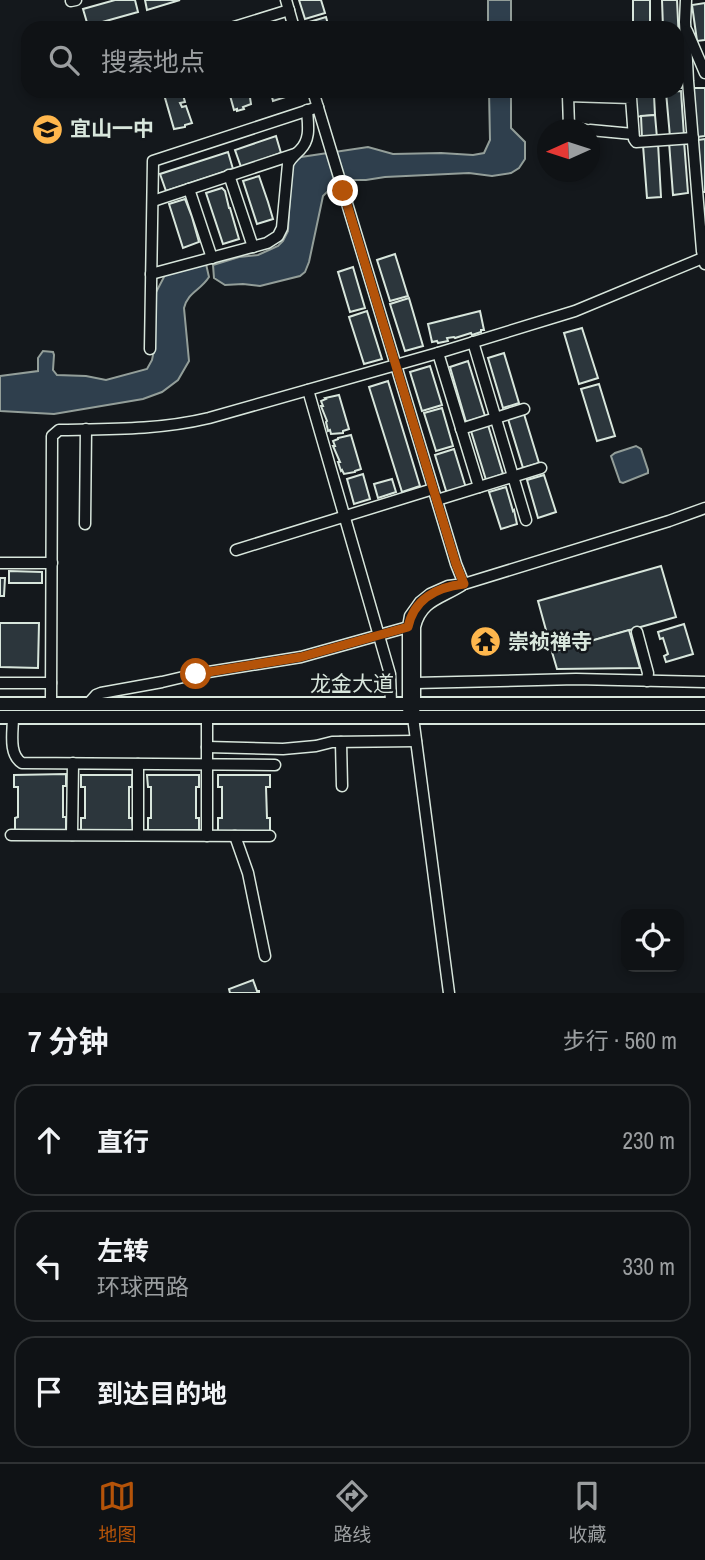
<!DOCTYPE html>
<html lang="zh">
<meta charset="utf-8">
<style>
:root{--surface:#0f1215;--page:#181b1e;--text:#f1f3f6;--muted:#9b9ea0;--line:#2f3234;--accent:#b45309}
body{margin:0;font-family:"Archivo Narrow","Noto Sans SC",sans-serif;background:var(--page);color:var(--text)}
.controls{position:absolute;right:21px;bottom:21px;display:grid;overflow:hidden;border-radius:14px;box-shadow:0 4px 10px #0003}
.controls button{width:63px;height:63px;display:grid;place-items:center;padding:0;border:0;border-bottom:2px solid var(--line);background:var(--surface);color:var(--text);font:35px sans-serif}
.compass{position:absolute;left:537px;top:119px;width:63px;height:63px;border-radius:50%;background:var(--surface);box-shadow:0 4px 10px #0003;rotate:267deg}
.stop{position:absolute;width:21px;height:21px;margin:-16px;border:5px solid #b45309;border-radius:50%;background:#fff}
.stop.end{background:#b45309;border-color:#fff;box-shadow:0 2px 7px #0008}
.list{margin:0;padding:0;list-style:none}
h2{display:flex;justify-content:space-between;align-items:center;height:91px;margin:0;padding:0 28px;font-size:30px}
h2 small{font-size:23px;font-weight:400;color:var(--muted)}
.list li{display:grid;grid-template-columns:46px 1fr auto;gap:21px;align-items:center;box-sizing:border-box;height:112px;margin:0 14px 14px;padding:0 14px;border:2px solid var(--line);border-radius:21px}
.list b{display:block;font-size:26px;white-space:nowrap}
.list p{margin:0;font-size:23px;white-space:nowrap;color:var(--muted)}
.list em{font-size:23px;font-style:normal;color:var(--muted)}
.icon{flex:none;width:38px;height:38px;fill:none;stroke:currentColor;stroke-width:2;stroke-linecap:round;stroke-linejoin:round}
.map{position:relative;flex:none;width:705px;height:993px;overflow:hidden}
.search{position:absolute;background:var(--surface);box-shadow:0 4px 10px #0003;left:21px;right:21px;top:21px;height:77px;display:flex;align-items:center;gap:18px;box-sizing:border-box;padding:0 24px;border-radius:21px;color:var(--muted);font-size:26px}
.sheet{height:469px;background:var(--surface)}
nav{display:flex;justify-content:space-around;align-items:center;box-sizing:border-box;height:98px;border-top:2px solid var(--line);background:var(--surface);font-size:19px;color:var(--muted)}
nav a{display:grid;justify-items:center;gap:4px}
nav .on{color:var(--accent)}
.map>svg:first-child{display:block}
</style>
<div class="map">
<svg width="705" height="993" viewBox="0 0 705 993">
<rect width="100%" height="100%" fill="#14181c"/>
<g fill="#2f3f4d" stroke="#939e99" stroke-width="2">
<rect x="488" y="0" width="23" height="28"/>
<polygon points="489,91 511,91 511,128 525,142 525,159 519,168 511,173 492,176 469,173 385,177 366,180 351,180 333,186 323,196 309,262 305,272 300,276 260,286 243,284 225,285 214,278 213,265 239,257 258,255 278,246 283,241 288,231 291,170 293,163 301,157 368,147 393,154 441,153 473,155 484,153 490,140"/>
<path d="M206,264l3,13c-9,14 -21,15 -25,31l5,53 -11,19 -16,12 -19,7 -89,15 -54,-3v-35l38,-5v-13l5,-7 10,1 1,3 -1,15 4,5 29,1 20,4 41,-11 5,-9 2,-10 -1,-52 13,-25z"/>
<polygon points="636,446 641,449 648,470 648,473 623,483 620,482 611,456 615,453"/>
</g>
<g fill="#2c363c" stroke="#d8e6dc" stroke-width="2">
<polygon points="115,0 135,0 138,12 88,26 83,9"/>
<polygon points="145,0 180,0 147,10"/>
<polygon points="299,0 321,0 325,13 305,19"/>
<rect x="633" y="0" width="17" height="28"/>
<polygon points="662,0 677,0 679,41 677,41 677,28 663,28"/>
<polygon points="705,3 705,40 697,41 692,5"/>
<polygon points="326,17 329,28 308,28 306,23"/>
<polygon points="677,45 679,45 681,88 677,88"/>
<polygon points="693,88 705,88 705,136 697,137"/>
<polygon points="163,91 182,91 185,102 180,103 182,107 186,106 192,123 185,125 185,127 174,129"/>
<polygon points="231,91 249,91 251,104 243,107 244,109 237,111 237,109 234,110 229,92"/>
<polygon points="270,91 294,91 292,95 273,101 272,97 273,96"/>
<polygon points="681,91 684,136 670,137 666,92"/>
<polygon points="654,95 655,115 634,117 633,96"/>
<polygon points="655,115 657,138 642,139 641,116"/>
<polygon points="276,136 281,153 241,167 235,150"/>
<polygon points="705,139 705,192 702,192 698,140"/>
<polygon points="684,141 688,193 673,195 669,142"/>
<polygon points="658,143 661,197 647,198 643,145"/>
<polygon points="228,152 233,169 166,191 160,174"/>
<polygon points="259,176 268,202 273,219 257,224 243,181"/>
<polygon points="222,188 225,191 229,208 230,208 239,239 223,244 206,193"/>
<polygon points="185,199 192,217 199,242 183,248 169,204"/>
<polygon points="395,254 408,296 390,301 377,260"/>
<polygon points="353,267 365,308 350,312 338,272"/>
<polygon points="409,298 423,346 405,351 390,304"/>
<polygon points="367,311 382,359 364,364 349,317"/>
<polygon points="480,311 484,330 481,330 481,332 472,335 471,333 455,338 454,337 447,338 448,341 438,343 437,341 432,342 428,324"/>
<polygon points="582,328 598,378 579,384 564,333"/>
<polygon points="504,353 519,403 503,408 488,358"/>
<polygon points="468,361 485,416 466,422 450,367"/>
<polygon points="430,366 442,405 422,411 410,372"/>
<polygon points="388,381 420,486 402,492 369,387"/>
<polygon points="599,384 615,436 597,441 581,389"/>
<polygon points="339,395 349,429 343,431 343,433 331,434 330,430 328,431 326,422 327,421 321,406 323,406 321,401 326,399 325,398"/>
<polygon points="442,408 453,446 436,451 424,413"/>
<polygon points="524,414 539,463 523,468 508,419"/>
<polygon points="488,425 503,474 486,480 471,431"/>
<polygon points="351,435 361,469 355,471 355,472 344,474 342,470 341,471 338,462 340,462 333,446 335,446 333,441 338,439 338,438"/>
<polygon points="454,449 466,488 447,494 435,455"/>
<polygon points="363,474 370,499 354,504 347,479"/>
<polygon points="544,475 556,512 538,518 527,480"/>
<polygon points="392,479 396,492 378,498 374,484"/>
<polygon points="506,487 513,511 514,510 517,524 501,529 489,492"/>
<polygon points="661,566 676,617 552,652 538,601"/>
<polygon points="9,571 42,572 42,583 9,583"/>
<polygon points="0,578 5,578 4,596 0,596"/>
<polygon points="0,623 39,623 38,668 0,667"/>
<polygon points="684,624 693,654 666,662 664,656 668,654 663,638 660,639 658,632"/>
<polygon points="629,630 640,668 557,669 552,652"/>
<polygon points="66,774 66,786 63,786 63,817 66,817 66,830 15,830 15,818 18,817 18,787 14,787 14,775"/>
<polygon points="81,775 132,775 132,787 129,787 129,818 132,818 133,830 81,830 81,818 85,818 85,787 81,787"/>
<polygon points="147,775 199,775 199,787 196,787 196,818 199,818 199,830 148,830 148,818 151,818 151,787 148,787"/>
<polygon points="218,775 270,775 270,787 266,787 267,818 270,818 270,831 218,831 218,818 222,818 222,787 218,787"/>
<polygon points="253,980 257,991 259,991 259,993 230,993 229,989"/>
</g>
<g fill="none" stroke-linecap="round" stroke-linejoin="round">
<defs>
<g id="minor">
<polyline points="286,0 294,28"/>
<polyline points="686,0 685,22 688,81 702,251 705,264"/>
<polyline points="71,1 76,0"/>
<polyline points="231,28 289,10"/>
<polyline points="687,31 705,73"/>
<polyline points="313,91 456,564 464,584"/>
<polyline points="586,130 569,127 568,96 631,98 634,139 636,142 693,138"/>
<polyline points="590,130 633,134"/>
<polyline points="229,175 253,247"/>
<polyline points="189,189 212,258"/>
<polyline points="153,201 295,154"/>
<path d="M151,274l116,-31 11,-7 4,-8 6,-64c3,-6 7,-9 12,-14 11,-11 8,-25 7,-40"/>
<polyline points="473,342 526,520"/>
<polyline points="150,349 153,161 318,107"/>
<polyline points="438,353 479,487"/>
<polyline points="308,390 390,674 391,704"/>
<polyline points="461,429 524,409"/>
<polyline points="437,500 541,468"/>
<polyline points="85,524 86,429"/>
<polyline points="236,550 433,489"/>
<polyline points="0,563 52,563"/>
<polyline points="637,632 648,673 647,681"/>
<polyline points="0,683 51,683"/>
<polyline points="415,683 576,679 705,682"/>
<path d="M51,704l1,-268 7,-6c51,-1 100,0 150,-12l229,-65 137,-42 130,-54"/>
<polyline points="88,704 96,695 101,693 162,682 196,674 301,657 408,627"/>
<path d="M415,708v-81c6,-26 25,-28 46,-41"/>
<polyline points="408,709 408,627 410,616 420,602 430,594 448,586 464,584 669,521 705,508"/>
<path d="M13,717c0,15 -5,37 9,46l253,2"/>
<polyline points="413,717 449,993"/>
<polyline points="341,742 342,786"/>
<polyline points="207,747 283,749 316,746 332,742 416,741"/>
<polyline points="11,835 270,836"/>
<polyline points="72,835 73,763"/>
<polyline points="138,835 138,764"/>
<polyline points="207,836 207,717"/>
<polyline points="235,836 248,873 265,956"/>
</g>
<g id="major">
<polyline points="0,704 705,704"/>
<polyline points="0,717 705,717"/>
</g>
</defs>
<use href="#minor" stroke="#d8e6dc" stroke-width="13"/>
<use href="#major" stroke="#d8e6dc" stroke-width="16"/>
<use href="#minor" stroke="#14181c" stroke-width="10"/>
<use href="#major" stroke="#14181c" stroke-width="12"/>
</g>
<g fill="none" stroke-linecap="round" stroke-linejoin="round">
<path stroke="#b45309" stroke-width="9" d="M196,674l105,-17 107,-30c6,-28 29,-40 56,-43l-8,-20 -113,-373"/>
</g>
<defs>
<symbol id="school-disc" viewBox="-11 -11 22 22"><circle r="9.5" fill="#ffb74d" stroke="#14181c"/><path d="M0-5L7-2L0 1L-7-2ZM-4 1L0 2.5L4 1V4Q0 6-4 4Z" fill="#111"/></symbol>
<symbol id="temple-disc" viewBox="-11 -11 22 22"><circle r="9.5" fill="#ffb74d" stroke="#14181c"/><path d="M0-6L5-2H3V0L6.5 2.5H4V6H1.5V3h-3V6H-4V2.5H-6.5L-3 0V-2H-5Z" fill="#111"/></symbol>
</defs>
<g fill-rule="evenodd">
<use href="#school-disc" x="30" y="112" width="35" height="35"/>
<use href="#temple-disc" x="468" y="624" width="35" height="35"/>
</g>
<g text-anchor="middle" stroke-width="5" stroke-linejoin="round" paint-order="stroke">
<g font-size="21" font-weight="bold" fill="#d8e6dc" stroke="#14181c" text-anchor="start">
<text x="70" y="136">宜山一中</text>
<text x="508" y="649">崇祯禅寺</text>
</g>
<g font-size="21" fill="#d8e6dc" stroke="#14181c">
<text x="352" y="691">龙金大道</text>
</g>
</g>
</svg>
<div class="controls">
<button><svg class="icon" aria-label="locate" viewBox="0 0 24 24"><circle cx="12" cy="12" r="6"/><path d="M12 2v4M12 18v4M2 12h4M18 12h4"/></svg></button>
</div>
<svg class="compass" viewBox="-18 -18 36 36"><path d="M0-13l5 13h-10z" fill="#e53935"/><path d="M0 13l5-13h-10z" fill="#9b9ea0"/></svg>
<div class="stop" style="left:196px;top:674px"></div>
<div class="stop end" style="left:343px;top:191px"></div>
<div class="search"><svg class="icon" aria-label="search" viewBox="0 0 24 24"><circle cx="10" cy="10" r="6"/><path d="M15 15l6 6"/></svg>搜索地点</div>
</div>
<section class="sheet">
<h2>7 分钟<small>步行 · 560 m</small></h2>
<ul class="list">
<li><svg class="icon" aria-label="ahead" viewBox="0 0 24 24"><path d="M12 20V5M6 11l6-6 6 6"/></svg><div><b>直行</b></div><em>230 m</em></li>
<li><svg class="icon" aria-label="left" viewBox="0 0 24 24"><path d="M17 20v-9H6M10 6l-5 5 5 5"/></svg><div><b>左转</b><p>环球西路</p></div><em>330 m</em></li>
<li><svg class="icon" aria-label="arrive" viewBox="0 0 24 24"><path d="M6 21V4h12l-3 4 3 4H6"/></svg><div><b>到达目的地</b></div></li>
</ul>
</section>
<nav>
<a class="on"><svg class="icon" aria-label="map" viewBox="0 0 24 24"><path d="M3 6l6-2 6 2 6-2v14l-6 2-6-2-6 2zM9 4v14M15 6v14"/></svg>地图</a>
<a><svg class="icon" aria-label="directions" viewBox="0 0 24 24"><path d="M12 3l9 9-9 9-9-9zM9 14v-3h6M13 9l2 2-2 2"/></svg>路线</a>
<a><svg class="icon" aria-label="saved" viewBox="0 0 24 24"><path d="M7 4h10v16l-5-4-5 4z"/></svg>收藏</a>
</nav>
